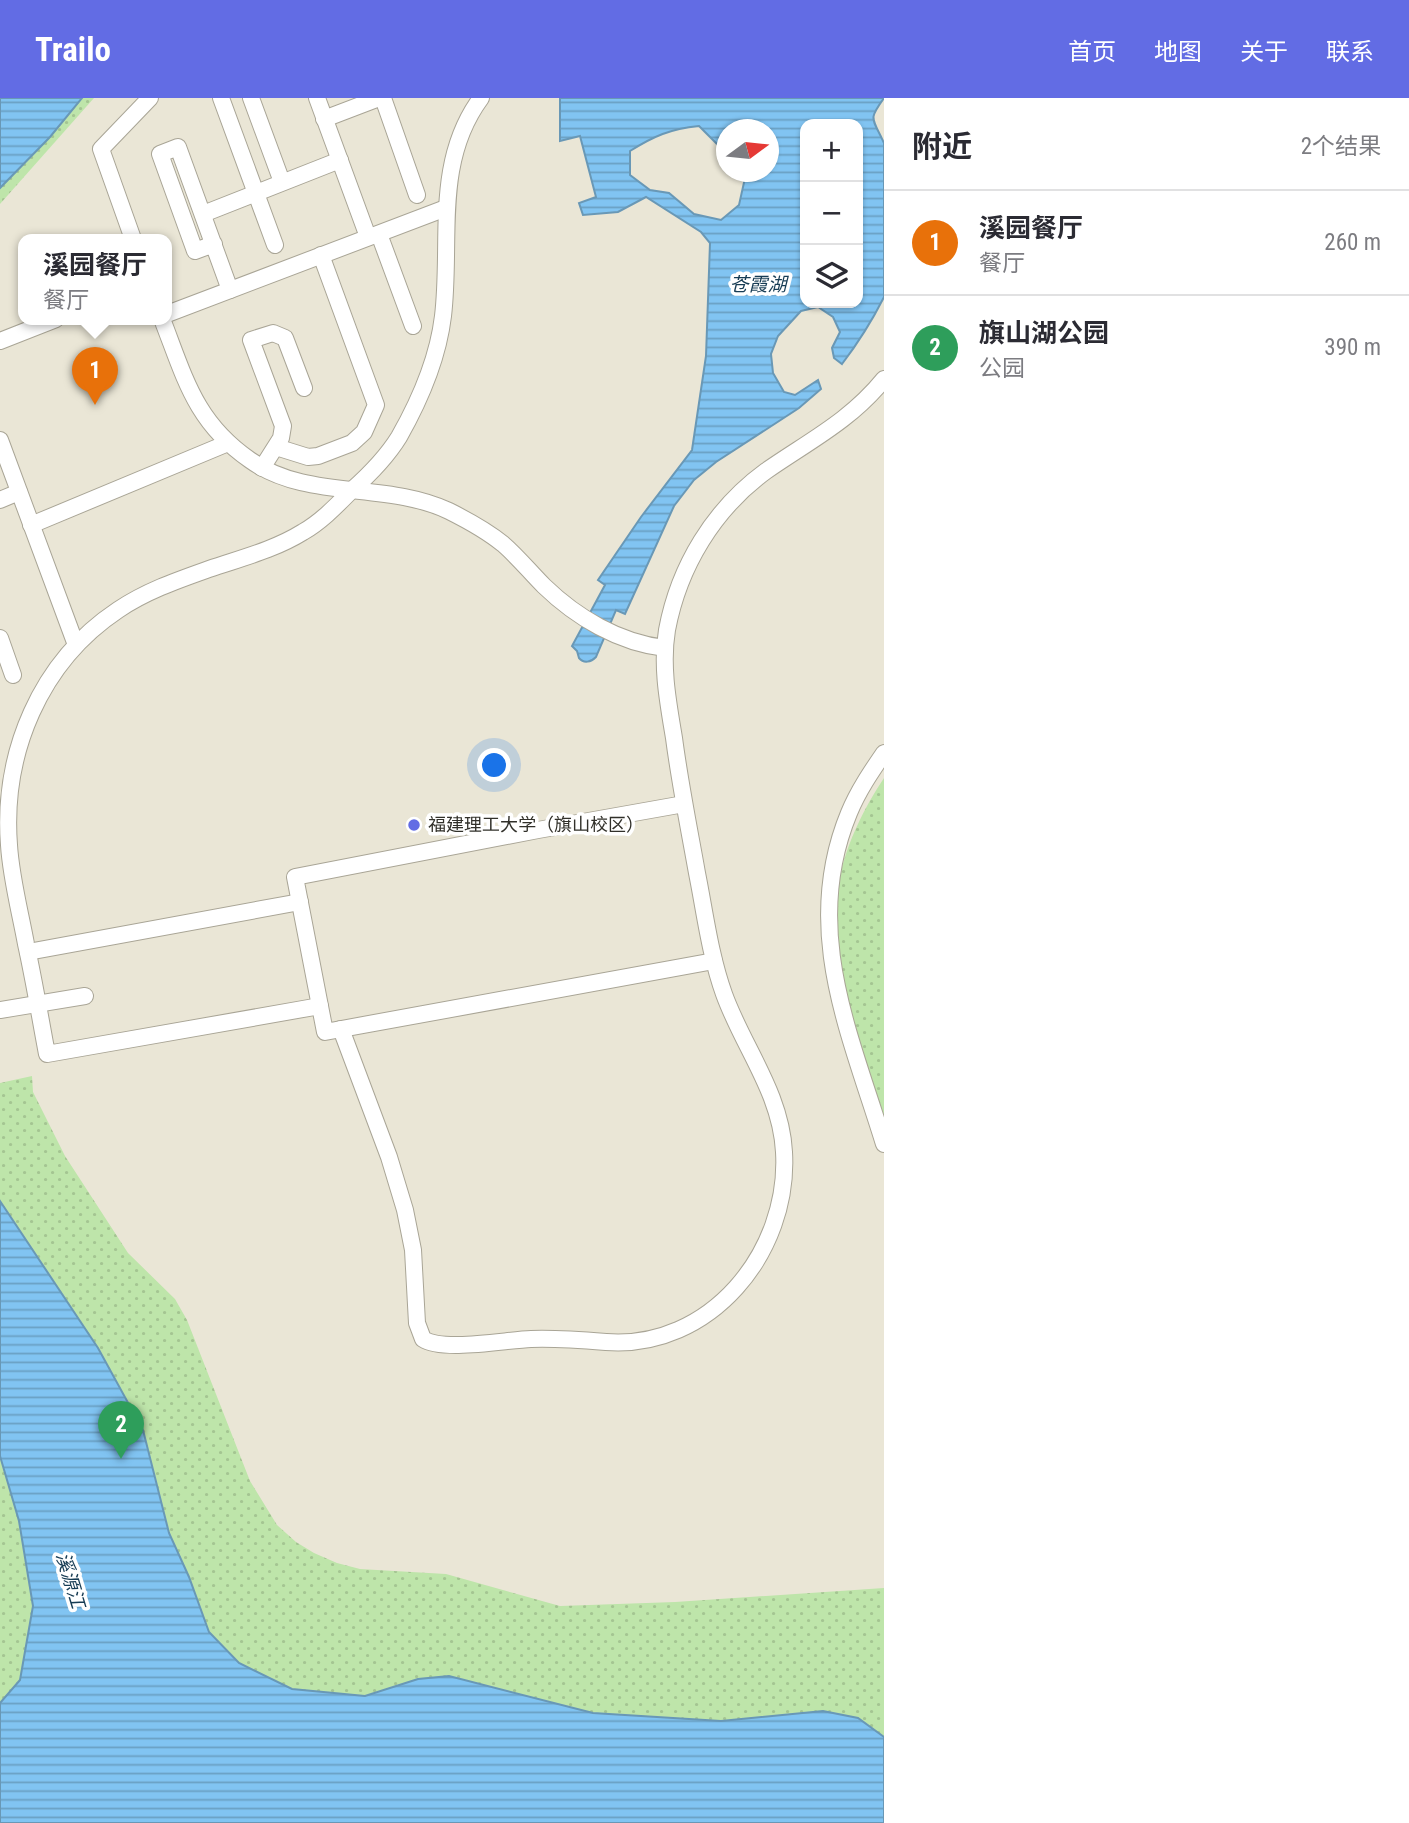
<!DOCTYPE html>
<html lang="zh">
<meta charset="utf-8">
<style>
:root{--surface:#fff;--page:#f7f7f7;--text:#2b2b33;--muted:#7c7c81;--line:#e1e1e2;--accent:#626ce4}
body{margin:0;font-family:"Roboto Condensed","Noto Sans SC",sans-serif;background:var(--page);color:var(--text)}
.controls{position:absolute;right:21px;top:21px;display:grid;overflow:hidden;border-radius:14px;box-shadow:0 2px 5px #0004}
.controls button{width:63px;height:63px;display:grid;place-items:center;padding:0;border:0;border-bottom:2px solid var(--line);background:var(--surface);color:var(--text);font:35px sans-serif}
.compass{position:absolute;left:716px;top:21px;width:63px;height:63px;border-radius:50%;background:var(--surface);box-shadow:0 2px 5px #0004;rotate:75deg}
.you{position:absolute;left:495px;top:668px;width:24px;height:24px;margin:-18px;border:5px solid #fff;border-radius:50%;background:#1a73e8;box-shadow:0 0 0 10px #1a73e833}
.badge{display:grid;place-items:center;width:46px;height:46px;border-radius:50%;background:var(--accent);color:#fff;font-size:23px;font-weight:700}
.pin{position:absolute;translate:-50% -58px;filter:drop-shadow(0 2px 4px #0008)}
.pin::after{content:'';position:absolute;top:37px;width:24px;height:21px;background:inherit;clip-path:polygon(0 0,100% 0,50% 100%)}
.popup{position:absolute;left:18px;top:136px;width:154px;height:91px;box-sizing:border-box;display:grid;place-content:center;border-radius:14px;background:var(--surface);filter:drop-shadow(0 2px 5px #0005);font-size:23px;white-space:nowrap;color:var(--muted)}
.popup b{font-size:26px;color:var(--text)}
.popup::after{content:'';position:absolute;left:50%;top:100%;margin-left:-14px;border:14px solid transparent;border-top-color:var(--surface)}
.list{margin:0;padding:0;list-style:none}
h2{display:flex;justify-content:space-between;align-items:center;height:91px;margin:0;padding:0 28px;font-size:30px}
h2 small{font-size:23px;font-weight:400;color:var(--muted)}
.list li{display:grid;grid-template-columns:46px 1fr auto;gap:21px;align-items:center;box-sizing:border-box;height:105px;padding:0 28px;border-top:2px solid var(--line)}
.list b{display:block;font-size:26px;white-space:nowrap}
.list p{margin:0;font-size:23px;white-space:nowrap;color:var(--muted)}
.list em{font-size:23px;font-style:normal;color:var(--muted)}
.icon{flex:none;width:38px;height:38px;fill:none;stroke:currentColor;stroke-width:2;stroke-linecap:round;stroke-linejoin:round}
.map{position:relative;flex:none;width:884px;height:1725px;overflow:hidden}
header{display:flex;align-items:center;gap:42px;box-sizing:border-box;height:98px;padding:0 35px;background:var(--accent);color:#fff}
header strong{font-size:33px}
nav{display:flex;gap:38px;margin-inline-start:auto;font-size:24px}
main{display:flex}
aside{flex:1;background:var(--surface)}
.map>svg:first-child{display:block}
</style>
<header>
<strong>Trailo</strong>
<nav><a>首页</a><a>地图</a><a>关于</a><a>联系</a></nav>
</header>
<main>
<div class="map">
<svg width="884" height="1725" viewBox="0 0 884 1725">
<defs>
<pattern id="grass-dots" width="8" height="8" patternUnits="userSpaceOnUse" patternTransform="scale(1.75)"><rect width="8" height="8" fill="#bee5aa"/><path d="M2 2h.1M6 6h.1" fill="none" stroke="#a4c592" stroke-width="1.8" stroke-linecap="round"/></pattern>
<pattern id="water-rules" width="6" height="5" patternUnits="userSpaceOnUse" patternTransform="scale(1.75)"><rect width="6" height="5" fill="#81c4f2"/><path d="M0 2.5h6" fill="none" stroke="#6aa0c4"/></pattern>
</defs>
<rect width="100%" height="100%" fill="#eae6d6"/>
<g fill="url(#grass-dots)">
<polygon points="0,0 94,0 0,106"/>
<path d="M884,680v345c-22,-75 -59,-163 -45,-242 7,-37 25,-73 45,-103z"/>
<polygon points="32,978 33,994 65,1058 128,1155 175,1201 187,1222 250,1383 277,1427 296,1444 314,1455 337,1465 360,1471 446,1476 560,1508 675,1504 884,1490 884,1725 0,1725 0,985"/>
</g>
<g fill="url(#water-rules)" stroke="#6998b6" stroke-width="2" fill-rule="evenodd">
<polygon points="0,0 82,0 50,39 0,90"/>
<path d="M560,0h324c-16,22 -12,19 0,45v154c-12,24 -26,46 -42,67l-8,-6 -2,-10 8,-16 -7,-15 -15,-10 -17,4 -23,25 -7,18 2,19 11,19 11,3 23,-15 3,9 -22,19 -83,54 -22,18 -20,26 -49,108 -9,-4 -20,47c-5,5 -12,7 -17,1l-2,-7 -5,-5 33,-61 -7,-5 43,-63 51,-67 14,-94 4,-113 -9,-11 -55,-35 -28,15 -35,3 -4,-12 17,-6 -16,-61 -20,5zM805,26h53v179h-53zM699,28l27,27v-23h42v42h-28l5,6 -6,27 -18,15 -27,-6 -25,-21 -19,-3 -20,-15v-24c24,-15 40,-22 69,-25z"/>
<polygon points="0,1103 98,1250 143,1332 169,1435 189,1479 209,1534 239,1565 292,1591 365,1598 418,1581 449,1578 593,1615 721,1623 823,1613 858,1620 884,1639 884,1725 0,1725 0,1605 20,1582 33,1508 19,1423 0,1358"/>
</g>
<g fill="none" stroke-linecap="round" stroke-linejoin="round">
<defs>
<g id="minor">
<polyline points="221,0 275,147"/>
<polyline points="251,0 282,84"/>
<polyline points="317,0 368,139"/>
<polyline points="383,0 417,97"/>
<polyline points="324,21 379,0"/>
<polyline points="203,116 340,62"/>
<polyline points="379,136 413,228"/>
<polyline points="133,141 101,51 150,0"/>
<polyline points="214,146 195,153 160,56 178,49 230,192"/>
<polyline points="167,216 446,110"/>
<path d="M162,221c23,59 33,103 88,141 57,41 136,21 199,51 18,9 38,20 54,33 15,13 27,28 41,42 32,31 75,57 121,62"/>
<polyline points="0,243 56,221"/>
<polyline points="0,342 76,547"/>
<polyline points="276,349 308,359 318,358 352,345 364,334 376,307 321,157"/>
<polyline points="262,370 281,340 283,328 251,242 273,235 285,240 304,290"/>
<polyline points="0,402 19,394"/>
<polyline points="31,427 228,345"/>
<polyline points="0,540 13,577"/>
<path d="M884,655c-13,19 -26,38 -35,60 -48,116 1,220 35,331"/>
<polyline points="684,706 538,732 295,779 325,934 714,863"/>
<polyline points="28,854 300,804"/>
<path d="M320,908l-273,48c-7,-37 -13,-74 -21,-110 -6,-33 -15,-66 -17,-99 -7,-92 31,-183 109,-235 28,-19 60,-30 91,-41 32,-11 65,-19 94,-37 19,-11 34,-27 49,-42 18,-16 34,-32 47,-53 21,-37 39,-79 44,-121 9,-75 -10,-153 38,-218"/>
<polyline points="0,912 85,898"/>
<path d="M341,931l48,128 16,53 8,40 4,73 6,16c20,13 82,1 108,0 25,-1 50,1 75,3 104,8 184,-90 178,-190 -3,-59 -41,-105 -60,-158 -14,-39 -19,-81 -27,-121 -8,-45 -17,-89 -23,-135 -6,-36 -13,-72 -7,-108 12,-64 47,-121 99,-159 43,-30 84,-50 118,-92"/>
</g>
</defs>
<use href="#minor" stroke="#a9a596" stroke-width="18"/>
<use href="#minor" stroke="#fff" stroke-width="16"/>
</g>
<circle fill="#626ce4" stroke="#fff" stroke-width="2.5" cx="414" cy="727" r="7"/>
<g text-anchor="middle" stroke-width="7" stroke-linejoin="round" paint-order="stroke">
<g font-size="18" fill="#31302a" stroke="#fff" text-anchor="start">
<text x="428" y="733">福建理工大学（旗山校区）</text>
</g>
<g font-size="19" font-style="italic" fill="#173c54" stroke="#fff">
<text x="758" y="193">苍霞湖</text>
<text transform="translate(71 1482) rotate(73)" y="7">溪源江</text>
</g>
</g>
</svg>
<div class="controls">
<button>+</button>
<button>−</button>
<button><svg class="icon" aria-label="layers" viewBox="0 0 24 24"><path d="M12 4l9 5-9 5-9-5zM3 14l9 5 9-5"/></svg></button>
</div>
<svg class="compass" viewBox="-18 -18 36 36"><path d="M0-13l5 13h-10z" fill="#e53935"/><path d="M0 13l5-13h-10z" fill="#7c7c81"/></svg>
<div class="you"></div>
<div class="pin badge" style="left:95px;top:307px;background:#e8710a">1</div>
<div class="popup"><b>溪园餐厅</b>餐厅</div>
<div class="pin badge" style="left:121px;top:1361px;background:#2e9e5b">2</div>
</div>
<aside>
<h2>附近<small>2个结果</small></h2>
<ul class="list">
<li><span class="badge" style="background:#e8710a">1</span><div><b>溪园餐厅</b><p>餐厅</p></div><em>260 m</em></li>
<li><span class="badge" style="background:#2e9e5b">2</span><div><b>旗山湖公园</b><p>公园</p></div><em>390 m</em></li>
</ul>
</aside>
</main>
